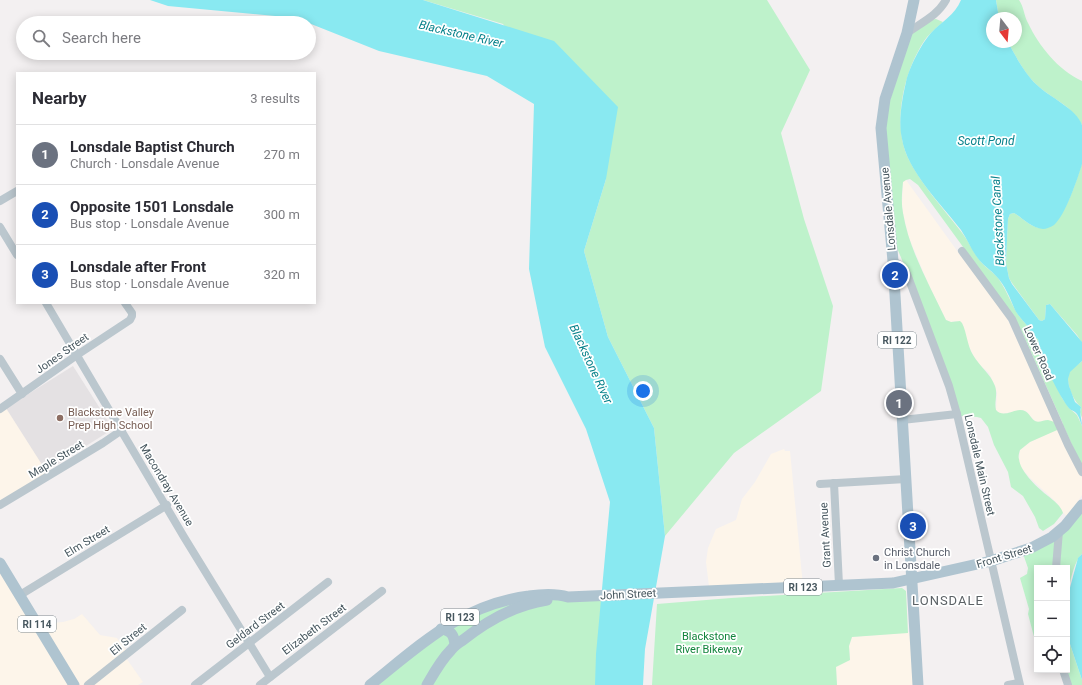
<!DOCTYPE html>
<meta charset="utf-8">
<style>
:root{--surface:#fff;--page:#f7f7f7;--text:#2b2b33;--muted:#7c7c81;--line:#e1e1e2;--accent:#0b8043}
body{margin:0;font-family:Roboto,sans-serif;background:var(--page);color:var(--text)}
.controls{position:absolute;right:12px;bottom:12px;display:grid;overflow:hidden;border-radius:0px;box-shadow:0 2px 10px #0003}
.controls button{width:36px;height:36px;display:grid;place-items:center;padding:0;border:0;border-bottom:1px solid var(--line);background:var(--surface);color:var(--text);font:20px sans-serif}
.compass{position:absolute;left:986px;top:12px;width:36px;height:36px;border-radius:50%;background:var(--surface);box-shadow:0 2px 10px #0003;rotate:164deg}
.you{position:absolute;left:643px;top:391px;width:14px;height:14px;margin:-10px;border:3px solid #fff;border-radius:50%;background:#1a73e8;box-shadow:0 0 0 6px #1a73e833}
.badge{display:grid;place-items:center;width:26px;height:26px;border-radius:50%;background:var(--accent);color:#fff;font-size:13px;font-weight:700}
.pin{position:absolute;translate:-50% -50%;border:2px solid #fff;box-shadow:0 1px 4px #0006}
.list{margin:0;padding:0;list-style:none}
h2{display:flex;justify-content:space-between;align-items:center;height:52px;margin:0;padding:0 16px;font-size:17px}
h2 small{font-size:13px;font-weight:400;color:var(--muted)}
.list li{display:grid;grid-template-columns:26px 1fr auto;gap:12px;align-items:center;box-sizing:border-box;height:60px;padding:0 16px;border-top:1px solid var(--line)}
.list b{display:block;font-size:15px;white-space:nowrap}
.list p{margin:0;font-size:13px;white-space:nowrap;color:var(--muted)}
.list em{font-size:13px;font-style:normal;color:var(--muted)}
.icon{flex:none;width:22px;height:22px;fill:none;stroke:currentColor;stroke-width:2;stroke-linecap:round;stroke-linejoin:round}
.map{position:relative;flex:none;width:1082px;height:685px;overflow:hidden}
.search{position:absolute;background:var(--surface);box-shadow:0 2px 10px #0003;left:16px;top:16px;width:300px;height:44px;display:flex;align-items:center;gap:10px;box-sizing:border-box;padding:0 14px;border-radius:22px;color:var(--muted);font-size:15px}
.panel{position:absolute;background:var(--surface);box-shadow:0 2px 10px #0003;left:16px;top:72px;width:300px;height:232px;border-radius:0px}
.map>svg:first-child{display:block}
</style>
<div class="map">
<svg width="1082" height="685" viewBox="0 0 1082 685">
<rect width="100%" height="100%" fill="#f3f0f1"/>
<g fill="#fdf5ea">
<polygon points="906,180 963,259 1006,316 1056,424 1047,420 1037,422 1034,420 1026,411 1022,410 1002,414 999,413 996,410 997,393 995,386 989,373 980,365 973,355 967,342 963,325 956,321 951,322 946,320 928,283 909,238 903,213 902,204 903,182"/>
<polygon points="0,408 6,408 49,474 0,504"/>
<polygon points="1058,429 1073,463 1082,476 1082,495 1068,517 1063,513 1060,507 1056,502 1030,478 1020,466 1019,459 1020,450 1030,442"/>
<polygon points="784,449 785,451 790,451 803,586 709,586 706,562 708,548 716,529 736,520 742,499 755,482 771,454"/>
<polygon points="0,563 43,630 52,623 63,622 74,619 82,614 100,635 117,638 126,650 124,655 143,682 138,685 0,685"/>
<polygon points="913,632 917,685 837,685 836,666 850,660 849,646 852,637"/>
</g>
<polygon fill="#e4e1e3" points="73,366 113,429 46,471 6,408"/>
<g fill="#bef2cb" fill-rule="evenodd">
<polygon points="423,0 767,0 810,70 781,133 804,219 833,306 821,391 734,453 665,536 654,428 608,337 584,251 606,179 503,24"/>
<path d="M996,0h23c5,7 5,16 9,23 11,23 30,47 54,58v44c-11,-20 -28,-25 -44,-39 -13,-11 -22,-29 -30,-44h8v-24h-17z"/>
<path d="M936,19l7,3c-6,5 -11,10 -16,15 -23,31 -36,88 -18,123 13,25 33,47 50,69 9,10 13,22 22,33 5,6 12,10 17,16 8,11 12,23 19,35 5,8 12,12 14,22l7,4v6l12,28 12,25 7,10 8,7 5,11v41l-18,-40 -34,15 -10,8c-1,3 -2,7 -1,9 1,13 20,30 29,37 6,5 13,10 15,17l-9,11 -11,7 -4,-3 -4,-11 -12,-21 -12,-9 -3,-15 -14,-27 -6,-18 -7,-9 -4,-1 -16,-1 -56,-149 -8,-19 -11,-108v-20l3,-17 23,-71 17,-12zM910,179l8,6 56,77 49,72 40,90c-6,0 -10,-3 -15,-4 -4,0 -9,3 -13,1 -6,-4 -6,-11 -15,-11 -8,0 -17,8 -24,0 -2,-8 2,-15 -1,-24 -5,-13 -15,-19 -22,-31 -6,-10 -6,-22 -11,-32l-2,-2 -9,1 -5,-2c-16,-34 -37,-70 -43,-107 -2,-10 -1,-20 0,-31l3,-2z"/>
<path d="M1082,163v180l-5,-8 -27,-31 -4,1 -1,14 -3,2 -3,-1 -27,-37 -3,-5 -3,-15 2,-44 2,-5 4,-1c9,5 16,14 27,15 21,3 36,-49 41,-65z"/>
<path d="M1082,361v57l-2,-6 1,-5c-8,-6 -17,-27 -11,-36 3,-4 8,-6 12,-10z"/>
<path d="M1082,503v51c-8,6 -14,35 -15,46v-32h-30v80l-9,-34 1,-5 -9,-31 7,-4 1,-6 -6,-17 23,-12z"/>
<polygon points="902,588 906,591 908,633 852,637 849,646 850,660 836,667 837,685 652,685 657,604 731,598"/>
<polygon points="602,594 599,685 372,685 439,632 501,602"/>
<polygon points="1067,635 1082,680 1082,685 1068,685"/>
</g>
<g fill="#89e9f1">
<polygon points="150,0 423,0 554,41 618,107 606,179 584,251 608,337 654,428 665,536 645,649 643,685 595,685 596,654 610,502 586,429 545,347 529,269 534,104 487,76 379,51 296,18 168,6"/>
<path d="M961,0h35l3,18h-7v24h16c8,15 17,32 29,43 11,11 40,24 45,40 0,5 0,34 0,39 -4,14 -17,52 -28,61 -3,2 -8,4 -11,4 -12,-1 -20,-11 -29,-16l-4,1 -2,5 -2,44 3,15 3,6 27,36 3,1 3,-2 1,-14 4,-1 32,38v19l-12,11 -2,7 1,7 6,16 6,5c-2,6 1,13 1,19 -2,-5 -3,-11 -7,-14 -3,-2 -5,-2 -7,-5 -12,-17 -27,-48 -30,-68l-7,-4c-2,-11 -11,-15 -16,-25 -5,-12 -10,-25 -19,-34 -5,-6 -11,-9 -16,-15 -8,-9 -12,-21 -19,-31 -19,-25 -54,-59 -59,-91 -4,-17 0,-40 4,-57 3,-14 15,-38 25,-49 10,-11 24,-18 30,-33z"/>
<polygon points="1082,554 1082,680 1067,635 1068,595 1078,558"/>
</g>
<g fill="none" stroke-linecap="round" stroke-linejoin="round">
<g stroke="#bbc7ce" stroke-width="8">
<path d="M907,33c15,-11 30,-17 39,-33"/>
<polyline points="0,201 17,191"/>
<polyline points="0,227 17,255"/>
<polyline points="962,251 1012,319 1068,445 1082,472"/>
<polyline points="893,261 900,265 907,274 949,386 957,414 1020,685"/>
<polyline points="46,303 184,537 270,677"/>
<polyline points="0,359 22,394"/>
<polyline points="0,409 77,355 130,320 132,316 132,313 125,303"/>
<polyline points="902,420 957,414"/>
<polyline points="834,483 839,585"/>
<polyline points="820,484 906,479"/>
<polyline points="0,505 103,443 122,430"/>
<polyline points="1056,568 1059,531"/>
<polyline points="20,595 167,505"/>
<polyline points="1063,670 1068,685"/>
<polyline points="88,685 182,610"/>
<polyline points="195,685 328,582"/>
<polyline points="260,685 382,591"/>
<polyline points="1008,685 1019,683"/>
</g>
<g stroke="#afc4d0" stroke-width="11">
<polyline points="914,0 907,33 885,99 881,128 893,261 918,685"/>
<polyline points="0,563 74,685"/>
<path d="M441,629c10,1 13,6 14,16"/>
<path d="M370,685c50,-40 92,-81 159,-89 13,-2 26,-3 39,1l325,-14 98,-22 40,-13 21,-11 13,-11 17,-21"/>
<path d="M427,685c7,-12 14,-25 24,-35 3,-4 7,-7 12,-10 25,-20 52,-35 84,-40"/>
</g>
</g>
<circle fill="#8d6e63" stroke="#fff" stroke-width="1.5" cx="60" cy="418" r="4"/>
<circle fill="#6b7280" stroke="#fff" stroke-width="1.5" cx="876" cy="558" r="4"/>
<g text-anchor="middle" stroke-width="3.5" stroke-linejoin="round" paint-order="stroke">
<g fill="#fff" stroke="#7e898f" stroke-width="1">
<rect x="878" y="332" width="38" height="16" rx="3"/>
<rect x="784" y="579" width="38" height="16" rx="3"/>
<rect x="441" y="609" width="38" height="16" rx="3"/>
<rect x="18" y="616" width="38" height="16" rx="3"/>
</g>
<g font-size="10" font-weight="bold" fill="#47575f">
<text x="897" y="344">RI 122</text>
<text x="803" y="591">RI 123</text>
<text x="460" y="621">RI 123</text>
<text x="37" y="628">RI 114</text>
</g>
<g font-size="11" fill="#47575f" stroke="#fff">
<text transform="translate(888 209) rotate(-95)" y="4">Lonsdale Avenue</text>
<text transform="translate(62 353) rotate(-35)" y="4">Jones Street</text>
<text transform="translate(1039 353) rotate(66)" y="4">Lower Road</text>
<text transform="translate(56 459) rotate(-31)" y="4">Maple Street</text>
<text transform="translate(980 465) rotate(77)" y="4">Lonsdale Main Street</text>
<text transform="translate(167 485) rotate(59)" y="4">Macondray Avenue</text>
<text transform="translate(825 535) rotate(-93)" y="4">Grant Avenue</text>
<text transform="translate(87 541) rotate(-31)" y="4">Elm Street</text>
<text transform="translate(1004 556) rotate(-17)" y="4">Front Street</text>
<text transform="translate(628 594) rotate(-3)" y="4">John Street</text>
<text transform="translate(255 625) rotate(-37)" y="4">Geldard Street</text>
<text transform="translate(314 629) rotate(-37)" y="4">Elizabeth Street</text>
<text transform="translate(128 639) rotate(-39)" y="4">Eli Street</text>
</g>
<g font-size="11" fill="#785e54" stroke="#fff" text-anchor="start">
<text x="68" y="416">Blackstone Valley<tspan x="68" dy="13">Prep High School</tspan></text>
</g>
<g font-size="11" fill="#5b616d" stroke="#fff" text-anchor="start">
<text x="884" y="556">Christ Church<tspan x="884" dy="13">in Lonsdale</tspan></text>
</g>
<g font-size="11" fill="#13853d" stroke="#fff">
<text x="709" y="640">Blackstone<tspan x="709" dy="13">River Bikeway</tspan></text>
</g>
<g font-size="12" font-style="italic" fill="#08828b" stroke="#fff">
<text transform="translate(461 34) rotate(13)" y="4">Blackstone River</text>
<text x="986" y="145">Scott Pond</text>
<text transform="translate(998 221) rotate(-93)" y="4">Blackstone Canal</text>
<text transform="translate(591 364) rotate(65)" y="4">Blackstone River</text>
</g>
<g font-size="13" letter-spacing="1" fill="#5c6266" stroke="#fff">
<text x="948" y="605">LONSDALE</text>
</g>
</g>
</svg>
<div class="controls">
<button>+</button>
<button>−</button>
<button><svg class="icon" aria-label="locate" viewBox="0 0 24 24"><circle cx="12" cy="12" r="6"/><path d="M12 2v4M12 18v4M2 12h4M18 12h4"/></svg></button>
</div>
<svg class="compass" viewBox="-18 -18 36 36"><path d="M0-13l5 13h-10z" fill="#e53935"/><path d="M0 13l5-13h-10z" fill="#7c7c81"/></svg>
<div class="you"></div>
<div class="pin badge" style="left:899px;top:403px;background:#6b7280">1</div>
<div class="pin badge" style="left:895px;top:275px;background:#1a4fb4">2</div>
<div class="pin badge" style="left:913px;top:526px;background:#1a4fb4">3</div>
<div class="search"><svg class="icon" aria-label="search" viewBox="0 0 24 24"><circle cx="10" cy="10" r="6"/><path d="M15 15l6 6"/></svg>Search here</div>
<section class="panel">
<h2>Nearby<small>3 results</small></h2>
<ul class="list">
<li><span class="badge" style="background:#6b7280">1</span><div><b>Lonsdale Baptist Church</b><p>Church · Lonsdale Avenue</p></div><em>270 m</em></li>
<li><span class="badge" style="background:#1a4fb4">2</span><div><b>Opposite 1501 Lonsdale</b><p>Bus stop · Lonsdale Avenue</p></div><em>300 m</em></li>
<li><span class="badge" style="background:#1a4fb4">3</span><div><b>Lonsdale after Front</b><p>Bus stop · Lonsdale Avenue</p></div><em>320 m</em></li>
</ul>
</section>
</div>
